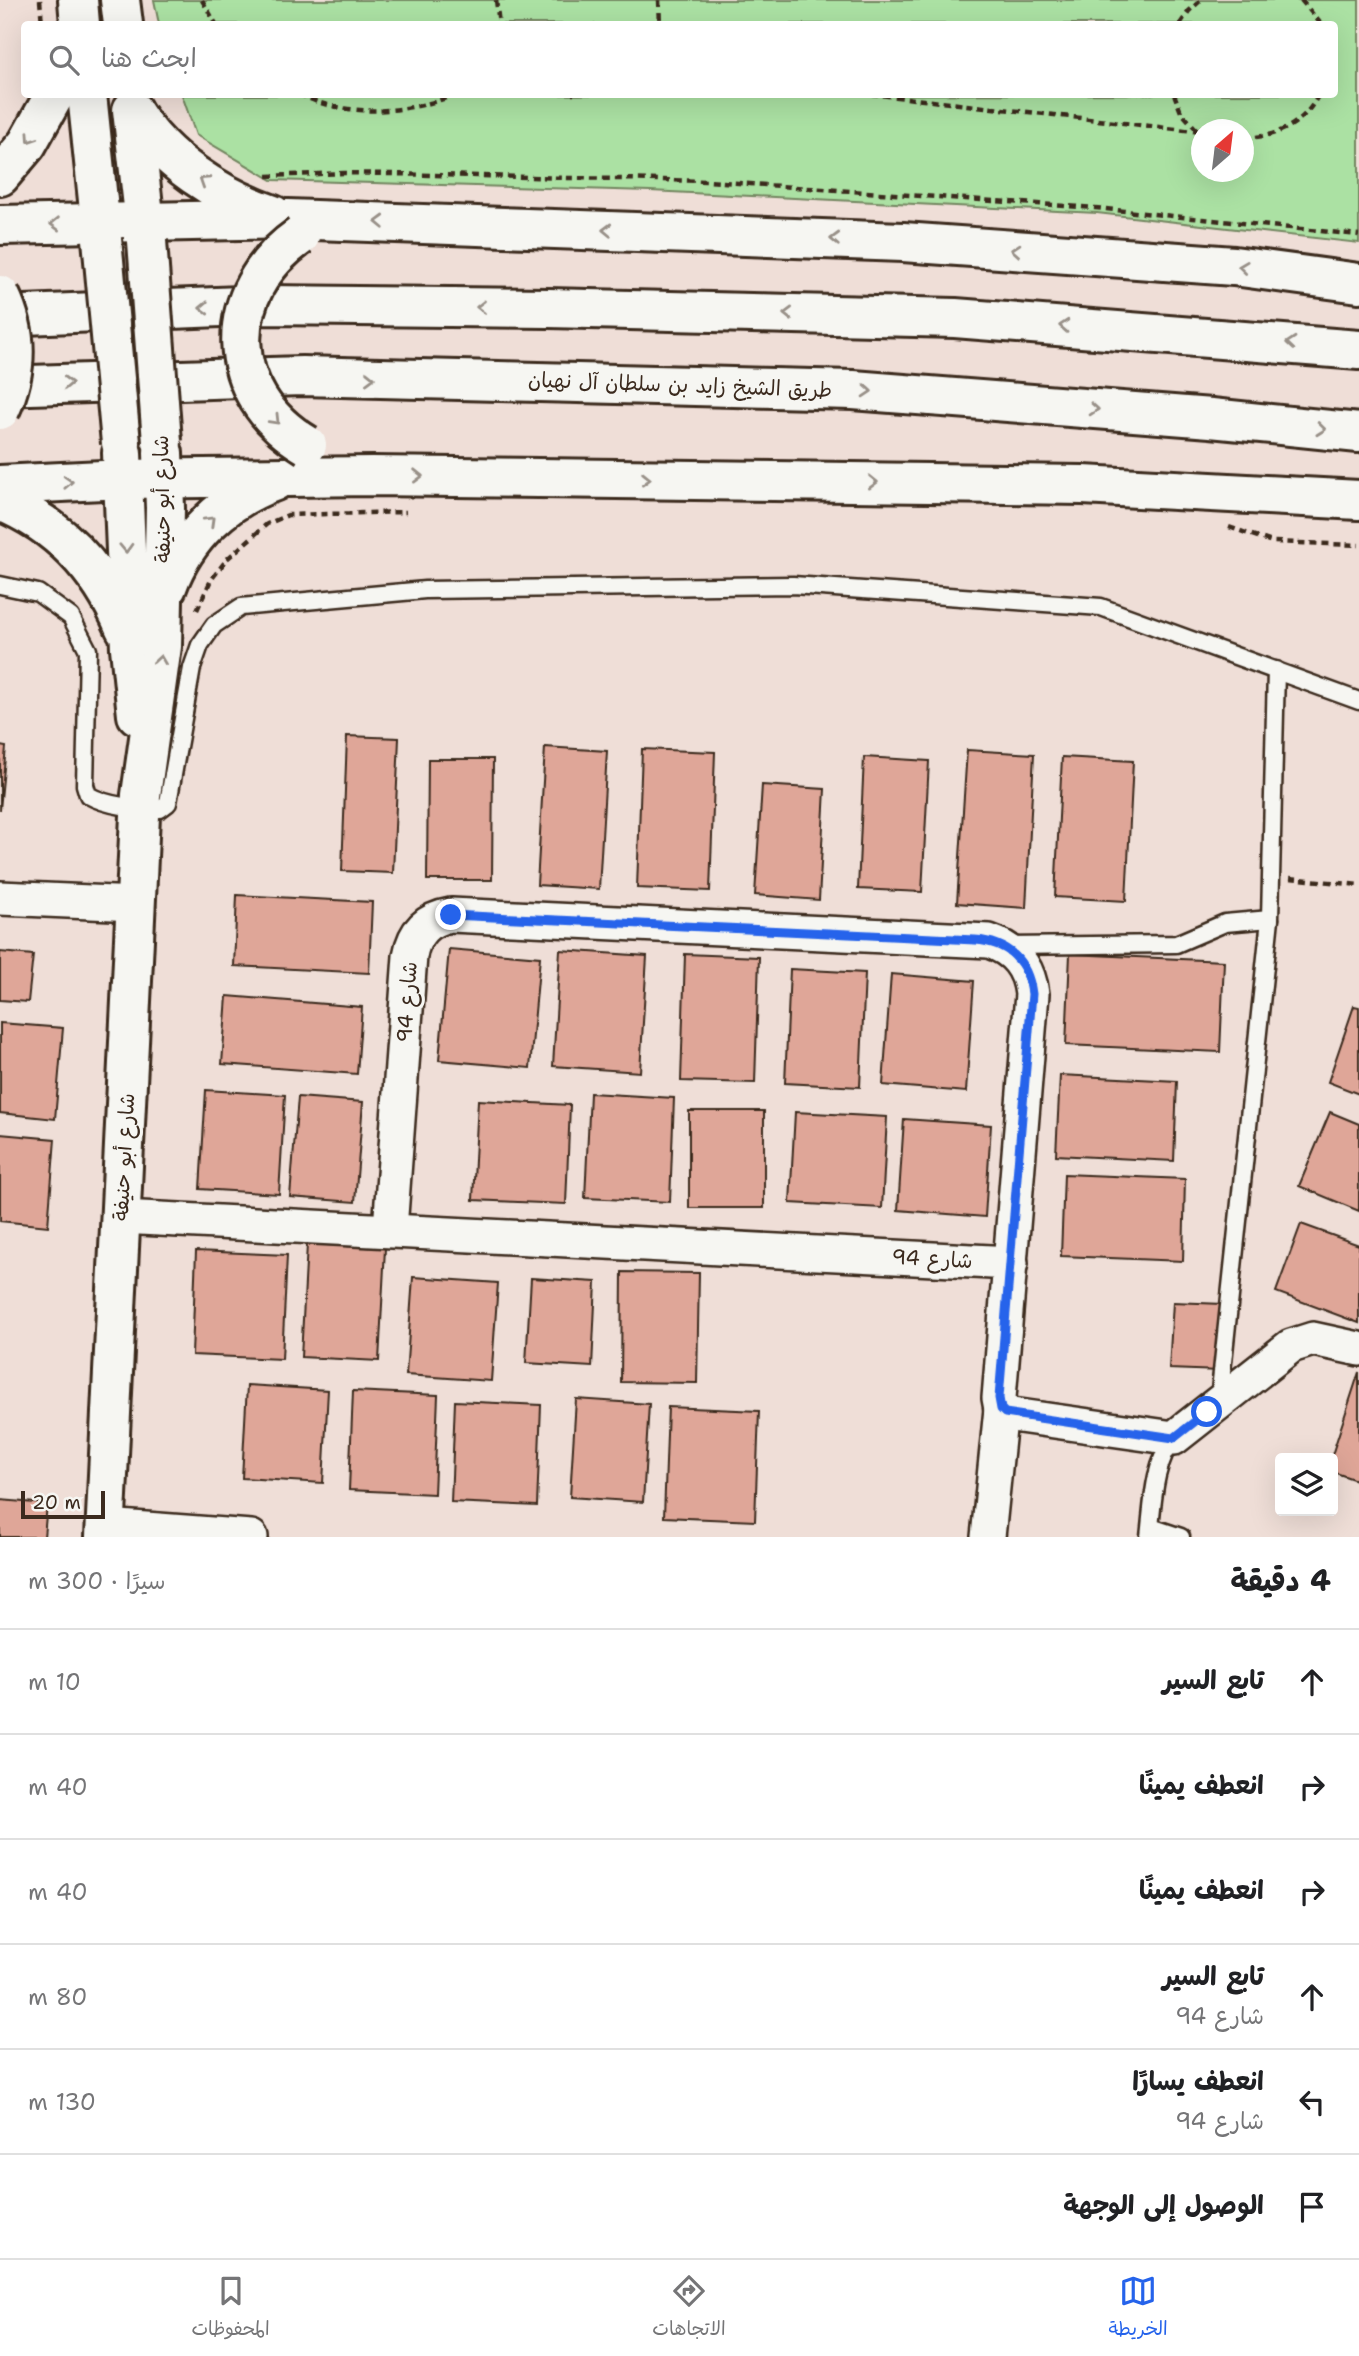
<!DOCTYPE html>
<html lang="ar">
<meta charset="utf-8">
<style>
:root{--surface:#fff;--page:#f2f2f2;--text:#202124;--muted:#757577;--line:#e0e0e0;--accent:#2563eb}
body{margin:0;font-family:"Shantell Sans","Playpen Sans Arabic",sans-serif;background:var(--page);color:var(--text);direction:rtl}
.controls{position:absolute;right:21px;bottom:21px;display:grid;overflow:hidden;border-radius:7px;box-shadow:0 7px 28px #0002}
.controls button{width:63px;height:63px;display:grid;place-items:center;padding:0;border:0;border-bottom:2px solid var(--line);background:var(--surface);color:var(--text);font:35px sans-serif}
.compass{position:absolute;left:1191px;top:119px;width:63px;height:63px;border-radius:50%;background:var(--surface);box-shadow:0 7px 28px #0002;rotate:28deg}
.scale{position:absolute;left:21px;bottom:18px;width:84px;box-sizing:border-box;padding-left:7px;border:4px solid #3b2a1e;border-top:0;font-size:19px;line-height:24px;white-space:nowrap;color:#3b2a1e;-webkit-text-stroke:5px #f6f6f2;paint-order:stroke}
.stop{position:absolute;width:21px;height:21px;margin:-16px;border:5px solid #2563eb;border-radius:50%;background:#fff}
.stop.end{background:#2563eb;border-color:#fff;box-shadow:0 2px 7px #0008}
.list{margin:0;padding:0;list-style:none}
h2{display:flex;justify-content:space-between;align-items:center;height:91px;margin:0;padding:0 28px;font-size:30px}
h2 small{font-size:23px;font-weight:400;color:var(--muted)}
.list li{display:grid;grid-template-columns:46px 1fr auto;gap:21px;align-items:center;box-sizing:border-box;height:105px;padding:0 28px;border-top:2px solid var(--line)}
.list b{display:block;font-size:26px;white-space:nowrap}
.list p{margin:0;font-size:23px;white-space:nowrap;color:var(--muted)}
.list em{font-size:23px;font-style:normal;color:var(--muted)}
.icon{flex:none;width:38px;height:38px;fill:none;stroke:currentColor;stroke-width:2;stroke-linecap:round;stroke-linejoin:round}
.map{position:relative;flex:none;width:1359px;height:1537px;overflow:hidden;direction:ltr}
.search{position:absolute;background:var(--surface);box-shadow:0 7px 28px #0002;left:21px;right:21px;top:21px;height:77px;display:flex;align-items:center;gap:18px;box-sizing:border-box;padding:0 24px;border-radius:7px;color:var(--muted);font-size:26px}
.sheet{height:721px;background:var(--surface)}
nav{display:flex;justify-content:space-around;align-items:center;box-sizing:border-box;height:98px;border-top:2px solid var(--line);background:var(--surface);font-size:19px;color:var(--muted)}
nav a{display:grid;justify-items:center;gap:4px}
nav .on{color:var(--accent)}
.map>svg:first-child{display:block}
</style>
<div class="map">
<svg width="1359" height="1537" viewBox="0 0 1359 1537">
<rect width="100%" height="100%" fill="#efded7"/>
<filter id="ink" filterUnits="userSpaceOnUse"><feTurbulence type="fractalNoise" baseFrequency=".0143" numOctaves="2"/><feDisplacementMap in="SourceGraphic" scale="14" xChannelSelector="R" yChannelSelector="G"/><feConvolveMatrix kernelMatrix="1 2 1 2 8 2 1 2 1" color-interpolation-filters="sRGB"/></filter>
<g filter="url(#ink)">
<path fill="#abe1a3" stroke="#738660" stroke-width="2" fill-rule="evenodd" d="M154,0h1205v243l-262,-30 -447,-22 -378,-11 -76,-45 -14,-40 1152,-1v-70h-1175zM1202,130h42v42h-42z"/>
<g fill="#dfa698" stroke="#3b2a1e" stroke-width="2">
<polygon points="347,736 399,738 393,873 342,871"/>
<polygon points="0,746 6,747 0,810"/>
<polygon points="545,747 607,751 599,889 537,885"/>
<polygon points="642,749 715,752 710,891 637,888"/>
<polygon points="967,750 1034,754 1026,908 957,903"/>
<polygon points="864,757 929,761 922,892 858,889"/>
<polygon points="1062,757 1133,761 1126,901 1055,897"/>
<polygon points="428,759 493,759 492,880 427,880"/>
<polygon points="762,785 825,789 819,900 755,895"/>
<polygon points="237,895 372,902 369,973 234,966"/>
<polygon points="449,949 540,957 530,1068 439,1060"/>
<polygon points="560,950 647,956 640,1072 553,1066"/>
<polygon points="0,952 33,955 28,1002 0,1000"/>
<polygon points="685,954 759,957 755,1083 681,1081"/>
<polygon points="1070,954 1224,961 1220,1052 1066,1045"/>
<polygon points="790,969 865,973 860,1087 785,1083"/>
<polygon points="891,974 974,981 966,1092 883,1085"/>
<polygon points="227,996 362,1007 357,1074 222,1064"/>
<polygon points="1354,1006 1359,1007 1359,1094 1328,1082"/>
<polygon points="0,1023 63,1028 55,1119 0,1113"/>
<polygon points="1060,1075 1177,1081 1174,1161 1056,1155"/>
<polygon points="206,1090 285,1095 279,1194 200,1189"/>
<polygon points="590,1093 674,1098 670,1202 585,1198"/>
<polygon points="298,1097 363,1102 355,1202 290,1197"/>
<polygon points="478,1100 570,1105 566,1204 473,1200"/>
<rect x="689" y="1111" width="75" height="97"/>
<polygon points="795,1112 887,1117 882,1208 790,1203"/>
<polygon points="1330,1112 1359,1124 1359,1211 1299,1186"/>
<polygon points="904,1119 991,1125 985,1217 898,1210"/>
<polygon points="0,1134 55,1139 48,1226 0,1221"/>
<polygon points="1064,1174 1185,1179 1183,1261 1061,1256"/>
<polygon points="1301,1224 1359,1245 1359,1323 1276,1292"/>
<polygon points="307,1244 385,1248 379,1361 301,1357"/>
<polygon points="196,1251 287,1255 282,1359 192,1355"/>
<polygon points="622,1272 699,1273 697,1383 621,1382"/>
<polygon points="413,1277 498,1283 491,1381 406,1375"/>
<polygon points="531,1278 596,1282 592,1367 526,1363"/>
<polygon points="1173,1302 1223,1304 1220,1371 1169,1369"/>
<polygon points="1359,1372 1359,1481 1333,1472 1331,1458"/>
<polygon points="247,1385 328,1390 323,1483 242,1478"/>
<polygon points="353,1391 438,1395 434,1494 349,1490"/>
<polygon points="576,1399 649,1404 643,1502 570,1497"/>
<polygon points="455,1401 541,1405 537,1506 451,1502"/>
<polygon points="668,1407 759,1411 755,1521 664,1517"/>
<polygon points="0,1500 47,1504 44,1537 0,1537"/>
</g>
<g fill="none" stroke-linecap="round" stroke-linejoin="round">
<defs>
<g id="lane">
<path d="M0,585l38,8 33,24 17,33 -3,135 3,10c21,12 49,13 72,14l8,-6 24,-135 8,-23 14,-20 27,-18 184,-17 368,-5 308,22 258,94"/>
<polyline points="1008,946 1176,944 1225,923 1270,919"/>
<polyline points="1219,1400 1270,919 1276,670"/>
<polyline points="1151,1527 1181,1537"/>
<path d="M1149,1537c4,-33 4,-73 25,-99"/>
</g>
<g id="street">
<polyline points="0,898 136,904"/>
<polyline points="121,1217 1011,1263"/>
<path d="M390,1229l20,-273c4,-24 17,-37 41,-41l538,26c26,9 40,26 43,53l-33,404 2,11 4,5 169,24 117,-92 22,-7 46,10"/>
<polyline points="106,1526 251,1537"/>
<polyline points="988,1537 1001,1409"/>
</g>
<g id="secondary">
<polyline points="78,0 80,24"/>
<polyline points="120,0 123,24"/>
<polyline points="87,94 102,239"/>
<polyline points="132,110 147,241"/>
<path d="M133,112c31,49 85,84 140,103"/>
<polyline points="0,176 27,144 55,94"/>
<polyline points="0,225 288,219 903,242 1234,266 1359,283"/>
<polyline points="122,453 130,648 137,715"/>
<polyline points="0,485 123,479 372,476 1083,485 1359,500"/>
<path d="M0,501c59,24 100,68 125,127"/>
<path d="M167,587c18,-50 58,-88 108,-106"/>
<polyline points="105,1537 141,795 162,646 165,508 163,453"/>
</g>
<g id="highway">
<polyline points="0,316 267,305 549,308 955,318 1359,350"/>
<polyline points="0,386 302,376 853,390 1211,418 1359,433"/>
</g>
</defs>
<use href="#lane" stroke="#3b2a1e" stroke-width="21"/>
<use href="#street" stroke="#3b2a1e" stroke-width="38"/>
<use href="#secondary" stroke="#3b2a1e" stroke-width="44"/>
<use href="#highway" stroke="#3b2a1e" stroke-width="44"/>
<g stroke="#3b2a1e" stroke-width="4.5" stroke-dasharray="7 5" stroke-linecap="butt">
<polyline points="40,0 42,24"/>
<polyline points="202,0 216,24"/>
<polyline points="496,0 499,24"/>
<polyline points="659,0 660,24"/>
<polyline points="1301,0 1321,24"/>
<polyline points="1180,24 1189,11 1201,0"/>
<path d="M299,94c46,24 110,20 157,0"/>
<polyline points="572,94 574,94"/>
<polyline points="871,94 1202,132"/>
<polyline points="1174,94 1181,112 1198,131"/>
<path d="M1244,138c33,-1 59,-13 75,-44"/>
<polyline points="267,176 344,173 708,181 1095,208 1359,235"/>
<polyline points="1229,527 1272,542 1359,545"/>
<polyline points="197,610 211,580 227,559 267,524 288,515 406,512"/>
<polyline points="1290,878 1359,885"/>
</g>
<use href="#lane" stroke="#f6f6f2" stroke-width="16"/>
<use href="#street" stroke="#f6f6f2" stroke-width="33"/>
<use href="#secondary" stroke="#f6f6f2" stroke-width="38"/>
<use href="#highway" stroke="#f6f6f2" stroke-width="38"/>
<defs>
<g id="secondary-bridge">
<path d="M300,236c-80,56 -79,158 7,209"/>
<polyline points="102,239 121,443"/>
<polyline points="147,241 162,442"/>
<path d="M0,295c19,39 18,76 0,115"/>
</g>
</defs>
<use href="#secondary-bridge" stroke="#3b2a1e" stroke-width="44" stroke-linecap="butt"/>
<use href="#secondary-bridge" stroke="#f6f6f2" stroke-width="38"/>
</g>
<defs><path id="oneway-chevron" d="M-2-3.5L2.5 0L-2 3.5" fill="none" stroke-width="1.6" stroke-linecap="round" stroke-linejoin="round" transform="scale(1.75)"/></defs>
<g stroke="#989088">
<use href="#oneway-chevron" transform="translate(31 138) rotate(124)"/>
<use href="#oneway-chevron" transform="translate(204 181) rotate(-147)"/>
<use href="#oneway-chevron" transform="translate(380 222) rotate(-178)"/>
<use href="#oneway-chevron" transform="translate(55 224) rotate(179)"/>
<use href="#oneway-chevron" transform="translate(607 230) rotate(-178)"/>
<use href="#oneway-chevron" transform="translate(835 239) rotate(-178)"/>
<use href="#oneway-chevron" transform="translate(1016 250) rotate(-176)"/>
<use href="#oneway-chevron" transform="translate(1243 267) rotate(-173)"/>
<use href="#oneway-chevron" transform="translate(481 307) rotate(-180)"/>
<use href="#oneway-chevron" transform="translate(204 308) rotate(178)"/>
<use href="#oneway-chevron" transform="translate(788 314) rotate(-179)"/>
<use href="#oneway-chevron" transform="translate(1064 326) rotate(-176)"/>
<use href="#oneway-chevron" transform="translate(1291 343) rotate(-175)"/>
<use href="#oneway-chevron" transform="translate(370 378) rotate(1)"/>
<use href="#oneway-chevron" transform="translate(68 383) rotate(-2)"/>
<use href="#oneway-chevron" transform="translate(867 391) rotate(4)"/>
<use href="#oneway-chevron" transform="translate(1094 409) rotate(4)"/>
<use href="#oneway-chevron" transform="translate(275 420) rotate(46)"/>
<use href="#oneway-chevron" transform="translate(1321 429) rotate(6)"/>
<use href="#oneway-chevron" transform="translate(418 476) rotate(1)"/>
<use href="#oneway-chevron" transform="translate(646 479) rotate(1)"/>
<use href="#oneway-chevron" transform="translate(68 482) rotate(-3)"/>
<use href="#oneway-chevron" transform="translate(873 482) rotate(1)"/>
<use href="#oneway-chevron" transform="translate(210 521) rotate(-44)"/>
<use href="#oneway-chevron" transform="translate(126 548) rotate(88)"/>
<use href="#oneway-chevron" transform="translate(160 660) rotate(-82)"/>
</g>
</g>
<g fill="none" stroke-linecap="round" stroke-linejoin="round" filter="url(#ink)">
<path stroke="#2563eb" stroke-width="9" d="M451,915l524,25c33,2 53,21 57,54l-33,404 2,11 4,4 169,25 33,-26"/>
</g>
<g text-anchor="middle" stroke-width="6" stroke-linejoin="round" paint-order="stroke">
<g font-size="21" fill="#3b2a1e" stroke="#f6f6f2">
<text transform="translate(680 385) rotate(2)" y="7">طريق الشيخ زايد بن سلطان آل نهيان</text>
<text transform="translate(162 499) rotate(-91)" y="7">شارع أبو حنيفة</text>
<text transform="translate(407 1002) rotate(-86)" y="7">شارع 94</text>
<text transform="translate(124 1157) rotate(-87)" y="7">شارع أبو حنيفة</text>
<text transform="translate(932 1259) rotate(3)" y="7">شارع 94</text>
</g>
</g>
</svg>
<div class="controls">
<button><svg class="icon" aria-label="layers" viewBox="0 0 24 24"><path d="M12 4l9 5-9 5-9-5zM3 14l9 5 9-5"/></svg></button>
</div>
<svg class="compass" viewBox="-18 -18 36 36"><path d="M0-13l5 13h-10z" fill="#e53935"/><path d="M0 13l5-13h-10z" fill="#757577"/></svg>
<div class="scale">20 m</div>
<div class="stop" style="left:1207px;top:1412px"></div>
<div class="stop end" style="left:451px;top:915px"></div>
<div class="search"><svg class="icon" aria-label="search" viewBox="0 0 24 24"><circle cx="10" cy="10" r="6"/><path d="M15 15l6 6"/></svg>ابحث هنا</div>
</div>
<section class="sheet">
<h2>4 دقيقة<small>سيرًا · 300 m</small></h2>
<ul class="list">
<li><svg class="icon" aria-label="ahead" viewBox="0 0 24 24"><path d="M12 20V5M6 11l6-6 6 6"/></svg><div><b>تابع السير</b></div><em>10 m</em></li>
<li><svg class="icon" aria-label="right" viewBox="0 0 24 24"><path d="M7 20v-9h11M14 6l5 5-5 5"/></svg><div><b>انعطف يمينًا</b></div><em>40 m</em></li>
<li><svg class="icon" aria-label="right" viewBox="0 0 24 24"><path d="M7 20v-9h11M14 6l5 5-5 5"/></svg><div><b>انعطف يمينًا</b></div><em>40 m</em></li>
<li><svg class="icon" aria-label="ahead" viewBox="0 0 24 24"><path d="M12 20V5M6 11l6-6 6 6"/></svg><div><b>تابع السير</b><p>شارع 94</p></div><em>80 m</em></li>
<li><svg class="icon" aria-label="left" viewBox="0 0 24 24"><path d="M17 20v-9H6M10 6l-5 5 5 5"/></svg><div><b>انعطف يسارًا</b><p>شارع 94</p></div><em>130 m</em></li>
<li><svg class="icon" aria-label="arrive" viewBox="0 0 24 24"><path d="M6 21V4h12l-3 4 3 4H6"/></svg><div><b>الوصول إلى الوجهة</b></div></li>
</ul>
</section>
<nav>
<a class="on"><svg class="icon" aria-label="map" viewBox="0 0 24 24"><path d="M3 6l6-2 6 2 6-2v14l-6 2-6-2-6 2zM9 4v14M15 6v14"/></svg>الخريطة</a>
<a><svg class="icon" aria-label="directions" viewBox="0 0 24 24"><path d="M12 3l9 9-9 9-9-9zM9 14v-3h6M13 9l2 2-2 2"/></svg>الاتجاهات</a>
<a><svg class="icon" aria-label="saved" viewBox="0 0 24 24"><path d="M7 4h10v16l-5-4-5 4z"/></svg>المحفوظات</a>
</nav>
